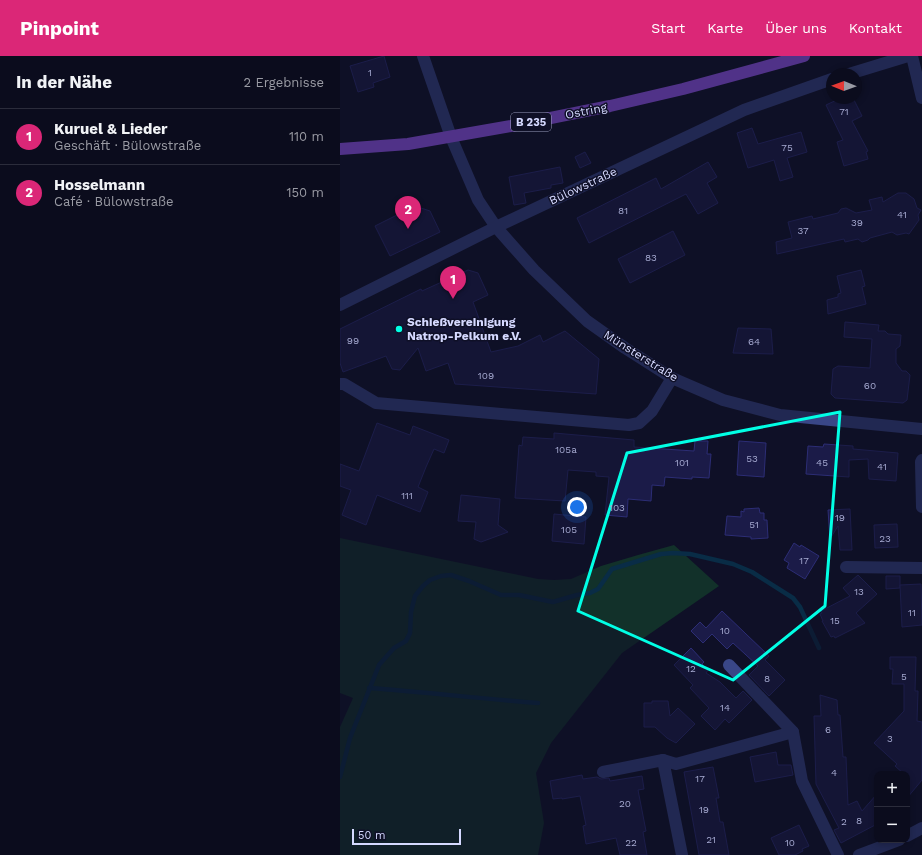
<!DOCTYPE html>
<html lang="de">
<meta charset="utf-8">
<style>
:root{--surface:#0b0c1d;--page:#141526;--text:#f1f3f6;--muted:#9a9ba4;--line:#2b2c3b;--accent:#db2777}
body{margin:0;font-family:"Work Sans",sans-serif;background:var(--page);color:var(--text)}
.controls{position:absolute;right:12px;bottom:12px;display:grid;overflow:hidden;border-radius:8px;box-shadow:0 2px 6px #0003}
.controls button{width:36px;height:36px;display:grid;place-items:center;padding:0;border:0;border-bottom:1px solid var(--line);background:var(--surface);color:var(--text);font:20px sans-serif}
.compass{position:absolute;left:486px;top:12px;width:36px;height:36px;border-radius:50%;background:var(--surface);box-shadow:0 2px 6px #0003;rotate:271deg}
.scale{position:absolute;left:12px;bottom:10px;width:109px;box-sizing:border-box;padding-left:4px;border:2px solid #d5d9ff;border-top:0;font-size:11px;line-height:14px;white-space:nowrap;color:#d5d9ff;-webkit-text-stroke:3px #0f1027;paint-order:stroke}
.you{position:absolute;left:237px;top:451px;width:14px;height:14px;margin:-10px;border:3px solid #fff;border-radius:50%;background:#1a73e8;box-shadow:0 0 0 6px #1a73e833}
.badge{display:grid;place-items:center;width:26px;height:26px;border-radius:50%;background:var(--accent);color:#fff;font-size:13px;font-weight:700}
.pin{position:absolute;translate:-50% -33px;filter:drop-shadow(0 1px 2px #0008)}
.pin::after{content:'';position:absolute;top:21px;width:14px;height:12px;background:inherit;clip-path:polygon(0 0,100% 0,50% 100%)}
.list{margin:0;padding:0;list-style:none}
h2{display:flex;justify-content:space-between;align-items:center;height:52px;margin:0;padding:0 16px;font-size:17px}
h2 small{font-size:13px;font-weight:400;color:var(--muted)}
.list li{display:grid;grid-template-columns:26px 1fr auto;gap:12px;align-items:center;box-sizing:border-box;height:56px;padding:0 16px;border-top:1px solid var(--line)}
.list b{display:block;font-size:15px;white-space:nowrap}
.list p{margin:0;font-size:13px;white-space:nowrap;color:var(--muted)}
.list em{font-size:13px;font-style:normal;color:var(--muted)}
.map{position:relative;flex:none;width:582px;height:799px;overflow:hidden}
header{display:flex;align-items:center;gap:24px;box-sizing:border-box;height:56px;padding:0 20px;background:var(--accent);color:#fff}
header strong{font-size:19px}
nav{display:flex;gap:22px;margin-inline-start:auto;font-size:14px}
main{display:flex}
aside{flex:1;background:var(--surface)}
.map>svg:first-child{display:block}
</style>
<header>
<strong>Pinpoint</strong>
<nav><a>Start</a><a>Karte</a><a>Über uns</a><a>Kontakt</a></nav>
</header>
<main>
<aside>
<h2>In der Nähe<small>2 Ergebnisse</small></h2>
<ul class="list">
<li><span class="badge">1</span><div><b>Kuruel &amp; Lieder</b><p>Geschäft · Bülowstraße</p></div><em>110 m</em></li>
<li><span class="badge">2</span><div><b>Hosselmann</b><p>Café · Bülowstraße</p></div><em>150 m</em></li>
</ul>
</aside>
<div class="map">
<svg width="582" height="799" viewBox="0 0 582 799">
<rect width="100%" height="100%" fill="#0f1027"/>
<polygon fill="#12312a" points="0,482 198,523 214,524 231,523 261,510 298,499 334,489 379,530 282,597 211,687 196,717 204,767 198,799 0,799 0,671 13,642 0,637"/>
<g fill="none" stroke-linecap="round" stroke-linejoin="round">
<g stroke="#092c46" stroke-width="4.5">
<path d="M29,632c57,4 113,11 169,15"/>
<polyline points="0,721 10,682 39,609 54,592 66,585 70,577 71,556 75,540 83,530 90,524 101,520 111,519 129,525 161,539 179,539 213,546 237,539 250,537 258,533 272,513 321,498 333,497 350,498 393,508 412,516 453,542 460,551 479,592"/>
</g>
</g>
<g fill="#1b1b48" stroke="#2c2d75">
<polygon points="44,0 50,21 33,27 34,31 18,36 10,10"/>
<polygon points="501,42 513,42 522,60 512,65 528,95 526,96 528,103 504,110 497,86 503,84 486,49"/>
<polygon points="412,72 418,88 461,76 467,96 447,102 453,121 440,125 434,104 408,112 397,77"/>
<polygon points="245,96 251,107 240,112 235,101"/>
<polygon points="368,106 377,121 367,127 378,147 358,158 346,138 249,187 237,162 316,122 321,133"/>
<polygon points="220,111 223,127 211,129 211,132 184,137 186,147 174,149 169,121"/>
<polygon points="558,137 566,137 574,143 577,152 581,154 578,159 579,164 569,178 566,177 557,179 552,176 530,182 528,184 522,186 518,183 505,186 504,183 437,198 436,186 452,182 448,166 472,160 473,163 498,157 501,153 506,152 516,157 532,154 529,144 542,141 543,146"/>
<polygon points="75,150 90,155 100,176 50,200 35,170"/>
<polygon points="333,175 345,199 290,227 278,203"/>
<polygon points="128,214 138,217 148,239 133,246 151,296 178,290 200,279 203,286 225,275 259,303 256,338 115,328 108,307 86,315 78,292 60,314 52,313 46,300 3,316 0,307 0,273 81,233 82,235"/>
<polygon points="521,214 525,230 522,231 526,248 488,258 487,244 498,241 498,238 501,237 497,220"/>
<polygon points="505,266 539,269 538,275 545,275 548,278 561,279 560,290 556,293 556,307 562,315 566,315 570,319 567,344 563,347 495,342 491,338 493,313 498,310 530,312 532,283 504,281"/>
<polygon points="398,272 431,273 433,298 393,297"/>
<polygon points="37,367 70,379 73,370 109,384 104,397 94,393 86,411 78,431 88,436 80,456 37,439 26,469 2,459 11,434 0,430 0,408 19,415"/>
<polygon points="214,377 294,384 294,391 354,395 355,385 368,385 367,398 371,398 369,422 352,421 352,423 325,421 324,430 312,429 311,445 288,443 287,461 265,459 269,421 256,420 256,416 228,414 225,445 175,442 179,389 182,390 183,381 214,383"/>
<polygon points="399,385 426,387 424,421 397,419"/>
<polygon points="484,388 513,390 513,393 558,397 556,425 529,423 528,403 509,404 509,421 466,418 468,390 483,391"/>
<polygon points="121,439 160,443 158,469 168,476 141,486 134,483 136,466 118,465"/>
<polygon points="419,452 420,457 424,457 424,464 427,464 428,482 411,483 411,481 385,479 387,460 401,461 401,455 404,456 404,453"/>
<polygon points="510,453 512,494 500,494 498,470 490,483 488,454"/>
<polygon points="214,458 246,461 244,488 212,485"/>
<polygon points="557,468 558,491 535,492 534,469"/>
<polygon points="454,487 460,491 461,489 479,500 465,523 447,512 449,507 444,504"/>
<polygon points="518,519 537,538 516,557 525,567 495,582 494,580 491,581 482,565 483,565 480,558 482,557 481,555 510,540 503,532"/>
<polygon points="546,520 560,520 560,532 546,533"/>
<polygon points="581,528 582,569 562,571 560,529"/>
<polygon points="382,555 429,600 425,604 445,624 429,640 409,619 418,610 393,587 387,593 372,578 363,587 351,575 360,566 366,572"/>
<polygon points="351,592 364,606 362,608 368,614 366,617 380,626 396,642 403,635 412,644 389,667 385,663 375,674 361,660 369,652 350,632 353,629 334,609"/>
<polygon points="550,601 576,601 575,635 578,635 577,665 582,666 582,724 567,742 567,718 564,718 555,710 557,708 534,687 564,655 564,628 552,628 553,613 550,613"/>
<polygon points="480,639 497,644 498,659 500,659 503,701 506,701 508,749 517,745 522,755 537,738 537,768 501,787 494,774 499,772 476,728 474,660 481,660"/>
<polygon points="312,645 328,645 330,660 338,652 355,668 336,687 327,682 315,671 304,671 304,647 312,647"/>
<polygon points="436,696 438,709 451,709 453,719 415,726 410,701"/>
<polygon points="373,711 379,742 376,742 380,766 383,766 389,799 359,799 344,716"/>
<polygon points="242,719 243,723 257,721 261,723 269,722 270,725 302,720 304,733 298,734 306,775 303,776 307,799 280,799 276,782 246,788 243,770 246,769 240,740 222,743 222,742 213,743 210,725"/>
<polygon points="459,769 469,790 462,793 463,795 455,799 439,799 431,782"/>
</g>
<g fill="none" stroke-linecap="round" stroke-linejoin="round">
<g stroke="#394687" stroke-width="12">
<polyline points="83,0 111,81 138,144 156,171 194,214 247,265 285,292 332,322 383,344 440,359 582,373"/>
<polyline points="572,0 582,42"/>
<polyline points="509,18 568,0"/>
<polyline points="0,249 156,171 404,54 492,23"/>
<polyline points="0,328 4,328 36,347 289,369 299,367 312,355 332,322"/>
<polyline points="582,404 581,406 582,451"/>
<polyline points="506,511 582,512"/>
<polyline points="389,609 453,676"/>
<polyline points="263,716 323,704"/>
<polyline points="567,780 582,772"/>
<polyline points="342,799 323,704 336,708 453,676 462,725 498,799"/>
<polyline points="519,799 559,784"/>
</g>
<polyline stroke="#a15cff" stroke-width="12" points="0,93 68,88 171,70 270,50 343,33 464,0"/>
</g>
<path d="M0 0H582V799H0ZM500,356l-15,194 -92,74 -155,-69 49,-158z" fill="#0f1027" fill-opacity=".55" fill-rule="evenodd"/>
<path fill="none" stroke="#01ffe5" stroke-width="3" stroke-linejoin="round" d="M500,356l-15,194 -92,74 -155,-69 49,-158z"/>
<circle fill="#01ffe5" stroke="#0f1027" stroke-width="1.5" cx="59" cy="273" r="4"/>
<g text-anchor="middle" stroke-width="3" stroke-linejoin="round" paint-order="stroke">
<g font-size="10" fill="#a6aad1">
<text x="30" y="20">1</text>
<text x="504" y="59">71</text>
<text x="447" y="95">75</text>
<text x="283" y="158">81</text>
<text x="562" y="162">41</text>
<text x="517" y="170">39</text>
<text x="463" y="178">37</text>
<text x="311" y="205">83</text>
<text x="13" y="288">99</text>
<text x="414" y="289">64</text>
<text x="146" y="323">109</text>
<text x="530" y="333">60</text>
<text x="226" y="397">105a</text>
<text x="412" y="406">53</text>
<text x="342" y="410">101</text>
<text x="482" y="410">45</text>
<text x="542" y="414">41</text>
<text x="67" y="443">111</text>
<text x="277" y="455">103</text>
<text x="500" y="465">19</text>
<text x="414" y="472">51</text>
<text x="229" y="477">105</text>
<text x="545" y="486">23</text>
<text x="464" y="508">17</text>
<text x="519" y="539">13</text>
<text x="572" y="560">11</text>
<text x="495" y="568">15</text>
<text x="385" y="578">10</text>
<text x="351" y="616">12</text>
<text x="564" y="624">5</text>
<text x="427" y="626">8</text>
<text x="385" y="655">14</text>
<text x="488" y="677">6</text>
<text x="550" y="686">3</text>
<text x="494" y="720">4</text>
<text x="360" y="726">17</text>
<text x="285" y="751">20</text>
<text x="364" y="757">19</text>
<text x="519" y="768">8</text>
<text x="504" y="769">2</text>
<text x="371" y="787">21</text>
<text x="291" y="790">22</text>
<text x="450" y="790">10</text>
</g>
<rect fill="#0f1027" stroke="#9a9dbe" stroke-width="1" x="171" y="57" width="40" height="18" rx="3"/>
<g font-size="11" font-weight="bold" fill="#d5d9ff">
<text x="191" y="70">B 235</text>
</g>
<g font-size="12" fill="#d5d9ff" stroke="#0f1027">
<text transform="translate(246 55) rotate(-11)" y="4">Ostring</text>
<text transform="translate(243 130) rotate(-25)" y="4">Bülowstraße</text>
<text transform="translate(301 300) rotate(32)" y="4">Münsterstraße</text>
</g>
<g font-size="12" font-weight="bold" fill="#d5d9ff" stroke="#0f1027" text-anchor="start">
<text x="67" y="270">Schießvereinigung<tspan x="67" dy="14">Natrop-Pelkum e.V.</tspan></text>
</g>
</g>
</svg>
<div class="controls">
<button>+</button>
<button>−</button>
</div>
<svg class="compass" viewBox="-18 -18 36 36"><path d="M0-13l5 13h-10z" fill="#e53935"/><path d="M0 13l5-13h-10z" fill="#9a9ba4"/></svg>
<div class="scale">50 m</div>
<div class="you"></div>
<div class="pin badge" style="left:113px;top:243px">1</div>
<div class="pin badge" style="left:68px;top:173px">2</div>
</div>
</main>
